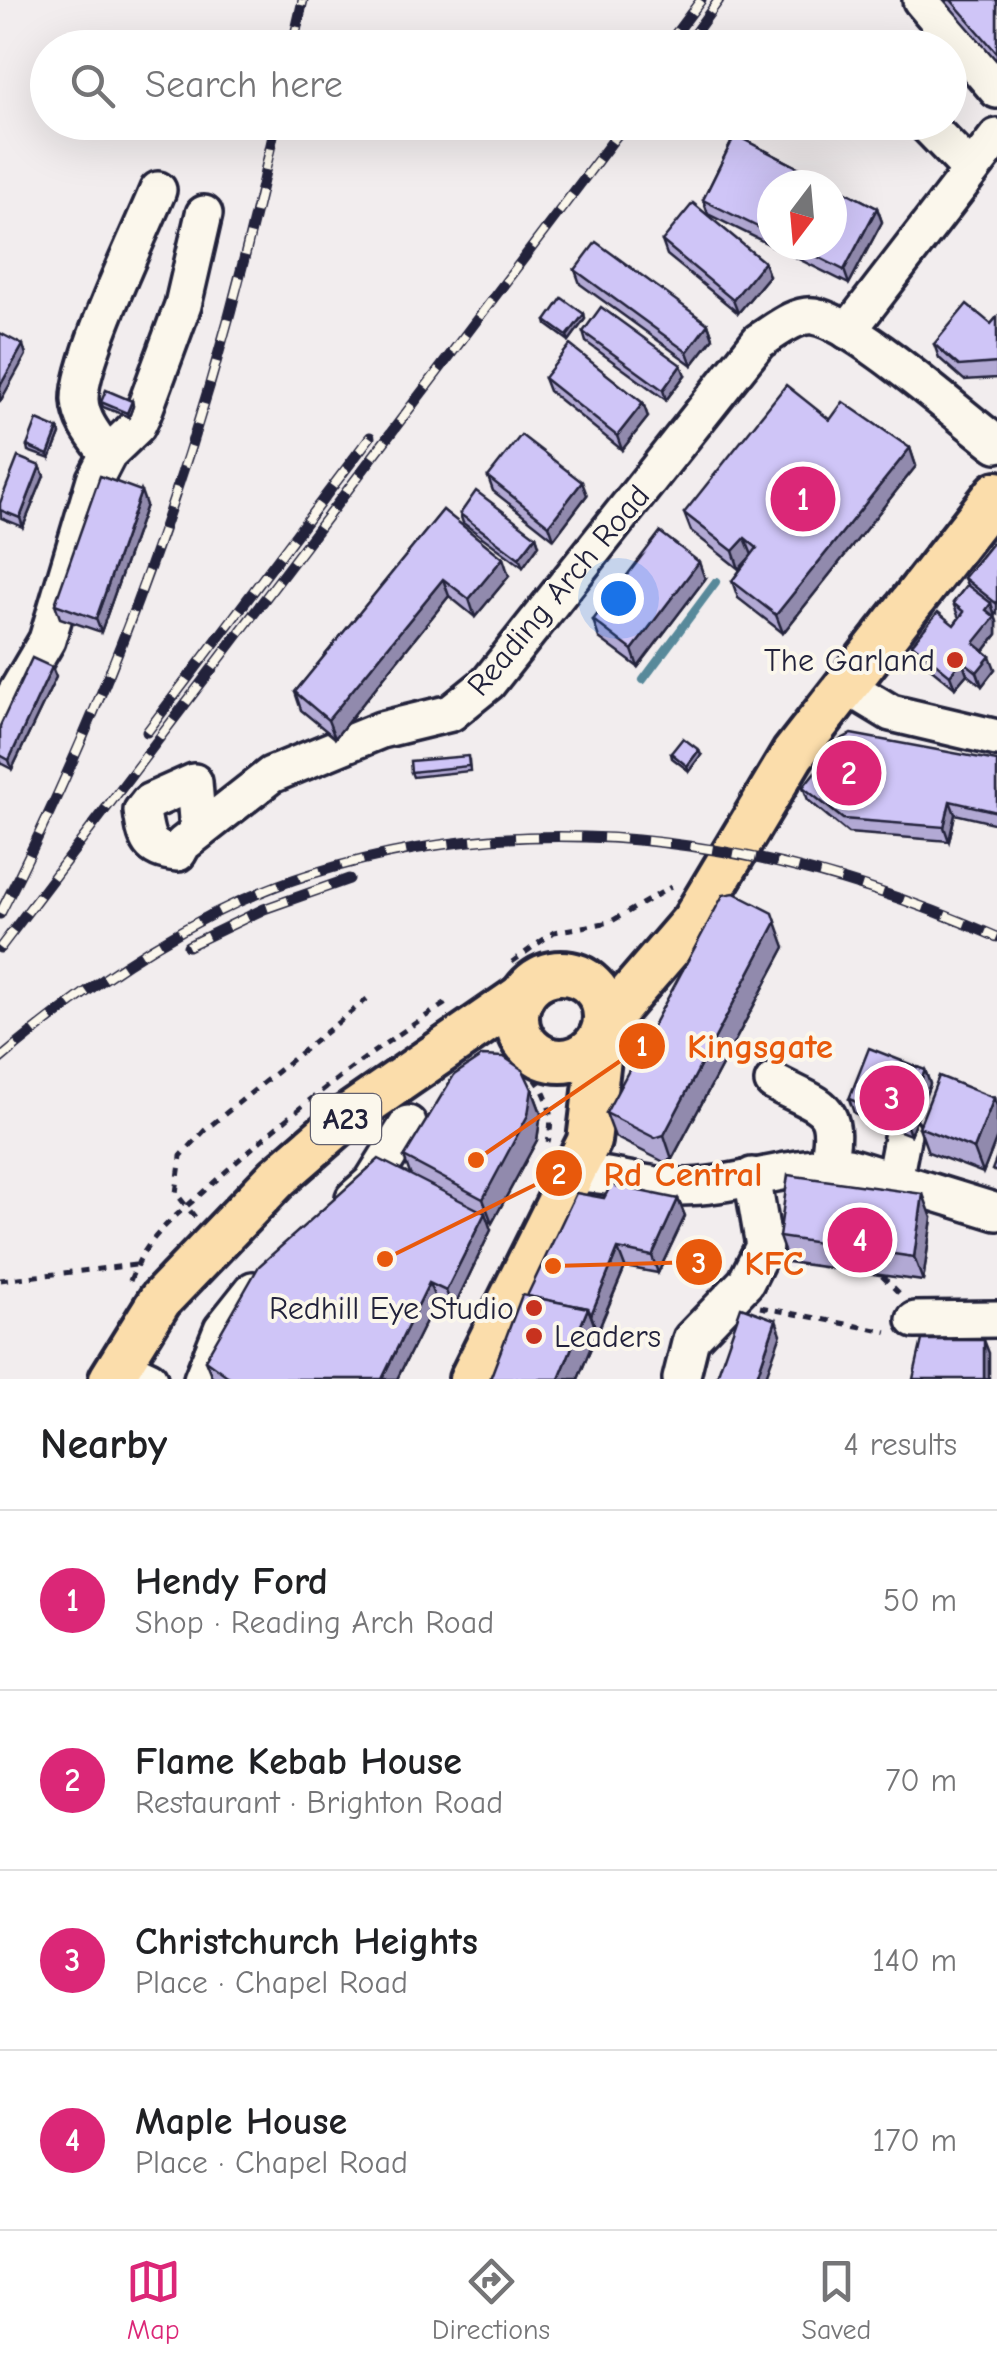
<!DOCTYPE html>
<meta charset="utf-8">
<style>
:root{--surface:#fff;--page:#f6f6f6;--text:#202124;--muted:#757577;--line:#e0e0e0;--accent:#db2777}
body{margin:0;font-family:"Comic Neue",sans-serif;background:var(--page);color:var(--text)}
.compass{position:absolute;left:757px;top:170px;width:90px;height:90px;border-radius:50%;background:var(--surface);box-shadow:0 10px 40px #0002;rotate:196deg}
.you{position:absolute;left:618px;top:598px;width:35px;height:35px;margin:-25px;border:8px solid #fff;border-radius:50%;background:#1a73e8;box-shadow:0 0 0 15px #1a73e833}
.badge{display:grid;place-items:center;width:65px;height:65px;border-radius:50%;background:var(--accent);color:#fff;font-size:32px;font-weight:700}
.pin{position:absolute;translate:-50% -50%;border:5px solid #fff;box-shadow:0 2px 10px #0006}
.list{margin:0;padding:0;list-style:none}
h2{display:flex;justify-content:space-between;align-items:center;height:130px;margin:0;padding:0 40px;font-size:42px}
h2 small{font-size:32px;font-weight:400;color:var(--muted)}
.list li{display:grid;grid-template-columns:65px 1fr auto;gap:30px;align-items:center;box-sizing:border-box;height:180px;padding:0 40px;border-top:2px solid var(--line)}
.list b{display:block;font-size:38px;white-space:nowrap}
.list p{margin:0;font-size:32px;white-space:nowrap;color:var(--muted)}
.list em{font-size:32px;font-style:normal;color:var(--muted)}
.icon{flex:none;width:55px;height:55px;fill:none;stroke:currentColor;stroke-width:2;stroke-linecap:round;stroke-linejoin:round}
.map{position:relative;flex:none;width:997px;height:1379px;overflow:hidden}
.search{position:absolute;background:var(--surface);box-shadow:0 10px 40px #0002;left:30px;right:30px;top:30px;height:110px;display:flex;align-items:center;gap:25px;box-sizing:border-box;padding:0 35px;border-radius:55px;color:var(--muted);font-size:38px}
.sheet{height:850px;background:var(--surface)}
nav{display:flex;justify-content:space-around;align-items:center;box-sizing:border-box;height:140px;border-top:2px solid var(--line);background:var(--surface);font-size:28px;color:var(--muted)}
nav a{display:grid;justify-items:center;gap:5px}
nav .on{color:var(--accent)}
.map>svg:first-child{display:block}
</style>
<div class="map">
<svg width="997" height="1379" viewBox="0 0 997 1379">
<rect width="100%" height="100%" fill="#f2edee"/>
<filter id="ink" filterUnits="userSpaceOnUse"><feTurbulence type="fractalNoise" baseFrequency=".01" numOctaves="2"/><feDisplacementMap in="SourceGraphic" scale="20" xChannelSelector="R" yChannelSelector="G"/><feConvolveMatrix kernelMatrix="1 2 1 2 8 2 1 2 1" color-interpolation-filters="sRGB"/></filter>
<g filter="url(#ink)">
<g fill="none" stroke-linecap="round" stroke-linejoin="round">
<polyline stroke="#59899a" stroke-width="8" points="643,680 716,582"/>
<defs>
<g id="minor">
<polyline points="921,0 997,90"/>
<polyline points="924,122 971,170"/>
<polyline points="848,331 997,137"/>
<path d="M108,454c-12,-16 -27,-33 -28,-54 -1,-41 60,-166 78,-210"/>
<polyline points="843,684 891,713 997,738"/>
<polyline points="0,720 47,640 95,479 108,454 137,426 144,411 183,305 204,214"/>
<path d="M198,832l-4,-50 -45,20 -7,9c4,29 6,40 36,42l5,-9 88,-69 110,-45 70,-17 37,-30 271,-342c15,-9 37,-28 55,-25 42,7 144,99 183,128"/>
<path d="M773,1082c50,27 67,21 55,83"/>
<path d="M574,1174c34,-2 68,12 102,13 58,1 114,-24 172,-21l149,46"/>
<polyline points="894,1180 903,1133"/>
<polyline points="354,1198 372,1182 408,1124"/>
<polyline points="915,1320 997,1319"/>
<polyline points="119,1365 149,1379"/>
<polyline points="202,1379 222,1329 253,1290"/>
<polyline points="681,1379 691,1339 746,1282 764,1246 752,1176"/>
</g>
<g id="major">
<circle cx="561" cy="1017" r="44"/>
<polyline points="605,1023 693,921 793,754 997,493"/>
<polyline points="111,1379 160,1300 278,1177 348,1116 523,995"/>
<polyline points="471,1379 589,1141 602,1034"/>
</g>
</defs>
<use href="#minor" stroke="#22223b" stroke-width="42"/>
<use href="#major" stroke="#22223b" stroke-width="50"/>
<g stroke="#22223b" stroke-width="5" stroke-dasharray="8 8" stroke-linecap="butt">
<polyline points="512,962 554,932 610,922 671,887"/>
<path d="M510,1058c32,19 47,48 38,84"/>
<polyline points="195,1217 176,1193 181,1156 205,1130 367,999"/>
<polyline points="882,1276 901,1295"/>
<polyline points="0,1280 136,1265"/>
<path d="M130,1281c18,-48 45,-63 82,-97 74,-68 150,-128 236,-182"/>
<polyline points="760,1307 887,1332"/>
</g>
<use href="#minor" stroke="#fbf7ec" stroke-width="35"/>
<use href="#major" stroke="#fbddab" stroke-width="42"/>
<defs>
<g id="rail">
<polyline points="292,48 303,0"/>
<polyline points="665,48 701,0"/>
<polyline points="684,48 719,0"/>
<polyline points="147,732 370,437"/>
<path d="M0,914c127,-249 218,-518 276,-792"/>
<polyline points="188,946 264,909 349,879"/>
<polyline points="0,948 627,122"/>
<path d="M0,1059c89,-75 198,-150 311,-185 233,-73 467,-33 686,63"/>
</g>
</defs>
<use href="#rail" stroke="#22223b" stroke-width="11"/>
<use href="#rail" stroke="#fbf7ec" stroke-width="8" stroke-dasharray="22" stroke-linecap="butt"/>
</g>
<g fill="#b2a9d4" stroke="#22223b" stroke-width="2.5" fill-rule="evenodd">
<polygon points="944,0 997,0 997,61"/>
<path d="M735,135l142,73 5,14 -33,62 -141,-70 -5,-14zM772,185h60v60h-60z"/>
<polygon points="662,241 764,262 769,276 738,313 667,255"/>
<polygon points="575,270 708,324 713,338 692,365 580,284"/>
<polygon points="584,314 585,319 569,341 547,325 546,321"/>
<polygon points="997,317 997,378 964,380 939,358 934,344 991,324"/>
<polygon points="583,332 685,375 666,400 586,342"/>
<polygon points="544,378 643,403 648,417 622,450 549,391"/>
<polygon points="132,401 133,406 129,417 103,407 101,402"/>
<polygon points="830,420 910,448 916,466 783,633 738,598 732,581 749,558 739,569 691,531 684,513"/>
<polygon points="58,429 60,434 50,459 28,451 27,446"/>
<polygon points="40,466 44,476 23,527 1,518 0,503"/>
<polygon points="488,477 587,495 554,539 493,491"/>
<polygon points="146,505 101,632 60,618 55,604"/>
<polygon points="443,510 509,576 475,617 449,596 335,738 301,710 295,692"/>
<polygon points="460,514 536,536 539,545 523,567 463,523"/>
<polygon points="997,537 997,614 993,611 997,622 997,634 984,651 995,669 982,686 967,674 955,688 918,658 912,644 954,625 959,618 953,603 967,585 964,578"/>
<polygon points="705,579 638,667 599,638 593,620"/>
<polygon points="56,677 12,769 0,763 0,726"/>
<polygon points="671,753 701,755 689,771 672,758"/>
<polygon points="469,760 470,771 413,777 411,772"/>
<polygon points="997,761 997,824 955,814 949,841 848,833 808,800 803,787"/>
<polygon points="785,947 672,1159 664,1162 615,1137 606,1113"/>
<polygon points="925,1070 930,1084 910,1135 854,1113 849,1099"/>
<polygon points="532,1089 541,1113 537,1140 492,1223 487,1220 491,1230 453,1309 436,1301 397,1379 214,1379 212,1377 205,1360 410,1174 404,1157"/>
<polygon points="994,1098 997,1106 997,1137 983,1173 928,1152 919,1127"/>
<polygon points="604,1198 678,1199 685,1216 658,1273 625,1267 578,1379 490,1379 527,1296"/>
<polygon points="932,1218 923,1281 788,1262 779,1237"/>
</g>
<g fill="#918aad" stroke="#22223b" stroke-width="2.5">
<polygon points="877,208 882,222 849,284 844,270"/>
<polygon points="764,262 769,276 738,313 733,300"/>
<polygon points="584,314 585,319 569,341 567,336"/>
<polygon points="708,324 713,338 692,365 687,352"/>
<polygon points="23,345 26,355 0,402 0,386"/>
<polygon points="681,365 685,375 666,400 663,390"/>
<polygon points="132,401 133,406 129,417 127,413"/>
<polygon points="643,403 648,417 622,450 617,436"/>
<polygon points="58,429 60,434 50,459 48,455"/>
<polygon points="910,448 916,466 783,633 776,615"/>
<polygon points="40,466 44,476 23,527 20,518"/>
<polygon points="582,482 587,495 554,539 549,525"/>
<polygon points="141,491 146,505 101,632 96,619"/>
<polygon points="536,536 539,545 523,567 519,558"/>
<polygon points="745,538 752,555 739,569 733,551"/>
<polygon points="503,558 509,576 475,617 469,599"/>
<polygon points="699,562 705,579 638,667 632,650"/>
<polygon points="443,579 449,596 335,738 328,720"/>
<polygon points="991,603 997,622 997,634 979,657 974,643 986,610"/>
<polygon points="990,656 995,669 982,686 977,672"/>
<polygon points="962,660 967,674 955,688 950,675"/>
<polygon points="52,667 56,677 12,769 9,760"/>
<polygon points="699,750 701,755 689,771 687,766"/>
<polygon points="950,801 955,814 949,841 944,827"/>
<polygon points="776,922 785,947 672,1159 664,1135"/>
<polygon points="925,1070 930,1084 910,1135 905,1121"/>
<polygon points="532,1089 541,1113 537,1140 492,1223 483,1199"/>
<polygon points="994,1098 997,1106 997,1137 983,1173 974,1149"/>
<polygon points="923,1194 932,1218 923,1281 914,1257"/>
<polygon points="678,1199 685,1216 658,1273 652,1256"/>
<polygon points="485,1213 491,1230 453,1309 446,1291"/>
<polygon points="618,1249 625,1267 597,1332 591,1315"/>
<polygon points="429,1283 436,1301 397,1379 382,1379"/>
<polygon points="588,1308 597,1332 578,1379 559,1379"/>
<polygon points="776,1320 781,1334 765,1379 756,1379"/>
<polygon points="984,1340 989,1353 989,1379 984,1379"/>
</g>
<g fill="#cfc5f7" stroke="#22223b" stroke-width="2.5">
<polygon points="951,0 997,0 997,53"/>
<polygon points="735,135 877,208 844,270 794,245 832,245 832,185 772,185 772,234 703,200"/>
<polygon points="693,203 764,262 733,300 662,241"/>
<polygon points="596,242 708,324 687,352 575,270"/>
<polygon points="562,298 584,314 567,336 546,321"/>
<polygon points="967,304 991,324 997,317 997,363 959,366 934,344"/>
<polygon points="601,307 681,365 663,390 583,332"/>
<polygon points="0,333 23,345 0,386"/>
<polygon points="570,345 643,403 617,436 544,378"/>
<polygon points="786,385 830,420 843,402 910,448 776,615 732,581 757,548 745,538 733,551 684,513"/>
<polygon points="106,390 132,401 127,413 101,402"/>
<polygon points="37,420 58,429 48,455 27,446"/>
<polygon points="521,435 582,482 549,525 488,477"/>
<polygon points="18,457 40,466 20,518 0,510 0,503"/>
<polygon points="100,476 141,491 96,619 55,604"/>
<polygon points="476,491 536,536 519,558 460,514"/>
<polygon points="443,510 503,558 469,599 443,579 328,720 295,692"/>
<polygon points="660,532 699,562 632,650 593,620"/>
<polygon points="997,537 997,604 964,578"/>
<polygon points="967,585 991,603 986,610 995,617 974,643 990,656 977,672 962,660 950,675 912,644 938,612 954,625 964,612 953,603"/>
<polygon points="32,658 52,667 9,760 0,755 0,726"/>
<polygon points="851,734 997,761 997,812 950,801 944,827 843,819 803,787 840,740"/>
<polygon points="683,738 699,750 687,766 671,753"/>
<polygon points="468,756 469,766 411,772 410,761"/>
<polygon points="734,893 773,913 776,922 664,1135 655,1138 606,1113 723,895"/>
<polygon points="869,1048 925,1070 905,1121 849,1099"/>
<polygon points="482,1056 504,1057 523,1070 532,1089 528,1115 483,1199 404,1157 454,1075"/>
<polygon points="939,1076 994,1098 974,1149 919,1127"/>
<polygon points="997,1157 997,1172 992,1170"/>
<polygon points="379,1159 485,1213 446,1291 429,1283 382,1379 234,1379 226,1375 205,1360 259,1266"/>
<polygon points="788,1175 923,1194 914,1257 779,1237"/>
<polygon points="611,1185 678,1199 652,1256 618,1249 591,1315 588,1308 527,1296 576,1193 604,1198"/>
<polygon points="522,1295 588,1308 559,1379 490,1379"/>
<polygon points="741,1307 776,1320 756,1379 716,1379"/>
<polygon points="922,1340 984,1340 984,1379 913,1379"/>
</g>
</g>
<g fill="#c8321e" stroke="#fbf7ec" stroke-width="4">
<circle cx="955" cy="660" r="10"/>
<circle cx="534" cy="1308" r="10"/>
<circle cx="534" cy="1336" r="10"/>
</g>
<g text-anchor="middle" stroke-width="8" stroke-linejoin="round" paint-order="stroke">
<rect fill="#fbf7ec" stroke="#636270" stroke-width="2.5" x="311" y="1094" width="70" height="50" rx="8"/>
<g font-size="30" font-weight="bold" fill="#22223b">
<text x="346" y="1129">A23</text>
</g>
<g font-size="32" fill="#22223b" stroke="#fbf7ec">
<text transform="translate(558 590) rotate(-50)" y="11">Reading Arch Road</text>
</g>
<g font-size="32" fill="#22223b" stroke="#fbf7ec" text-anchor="end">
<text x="935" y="671">The Garland</text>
<text x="514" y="1319">Redhill Eye Studio</text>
<text x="554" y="1347" text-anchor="start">Leaders</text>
</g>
</g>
<path fill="none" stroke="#e8590c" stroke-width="4" d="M476 1160L642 1046M385 1259L559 1173M553 1266L699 1262"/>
<g fill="#e8590c" stroke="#fbf7ec" stroke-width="4">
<circle cx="476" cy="1160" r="10"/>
<circle cx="385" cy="1259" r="10"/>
<circle cx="553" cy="1266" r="10"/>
<circle cx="642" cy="1046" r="25"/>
<circle cx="559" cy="1173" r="25"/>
<circle cx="699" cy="1262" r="25"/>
</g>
<g font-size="30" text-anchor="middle" font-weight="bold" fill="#fff">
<text x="642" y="1056">1</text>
<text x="559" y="1184">2</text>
<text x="699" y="1273">3</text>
</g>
<g font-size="35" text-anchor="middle" font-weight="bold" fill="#e8590c" stroke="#fbf7ec" stroke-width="8" stroke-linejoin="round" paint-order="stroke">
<text x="760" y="1058">Kingsgate</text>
<text x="683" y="1186">Rd Central</text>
<text x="774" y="1275">KFC</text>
</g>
</svg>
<svg class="compass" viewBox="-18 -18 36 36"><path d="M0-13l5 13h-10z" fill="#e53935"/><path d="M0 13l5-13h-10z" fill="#757577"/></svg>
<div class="you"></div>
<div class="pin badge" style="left:803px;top:499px">1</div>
<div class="pin badge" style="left:849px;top:773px">2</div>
<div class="pin badge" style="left:892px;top:1098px">3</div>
<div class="pin badge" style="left:860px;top:1240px">4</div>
<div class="search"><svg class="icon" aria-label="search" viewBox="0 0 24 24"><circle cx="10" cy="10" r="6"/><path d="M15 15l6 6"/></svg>Search here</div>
</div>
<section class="sheet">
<h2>Nearby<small>4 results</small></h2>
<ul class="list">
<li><span class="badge">1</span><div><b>Hendy Ford</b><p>Shop · Reading Arch Road</p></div><em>50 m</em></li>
<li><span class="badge">2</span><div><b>Flame Kebab House</b><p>Restaurant · Brighton Road</p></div><em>70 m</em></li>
<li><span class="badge">3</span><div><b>Christchurch Heights</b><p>Place · Chapel Road</p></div><em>140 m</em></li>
<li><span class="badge">4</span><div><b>Maple House</b><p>Place · Chapel Road</p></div><em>170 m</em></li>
</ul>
</section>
<nav>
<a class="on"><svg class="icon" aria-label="map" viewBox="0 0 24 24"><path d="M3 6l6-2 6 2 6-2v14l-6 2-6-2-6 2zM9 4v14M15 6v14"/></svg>Map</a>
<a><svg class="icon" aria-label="directions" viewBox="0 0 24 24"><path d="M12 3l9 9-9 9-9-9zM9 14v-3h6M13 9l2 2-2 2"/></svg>Directions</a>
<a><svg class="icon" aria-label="saved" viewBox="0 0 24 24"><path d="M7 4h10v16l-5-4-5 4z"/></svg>Saved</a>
</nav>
